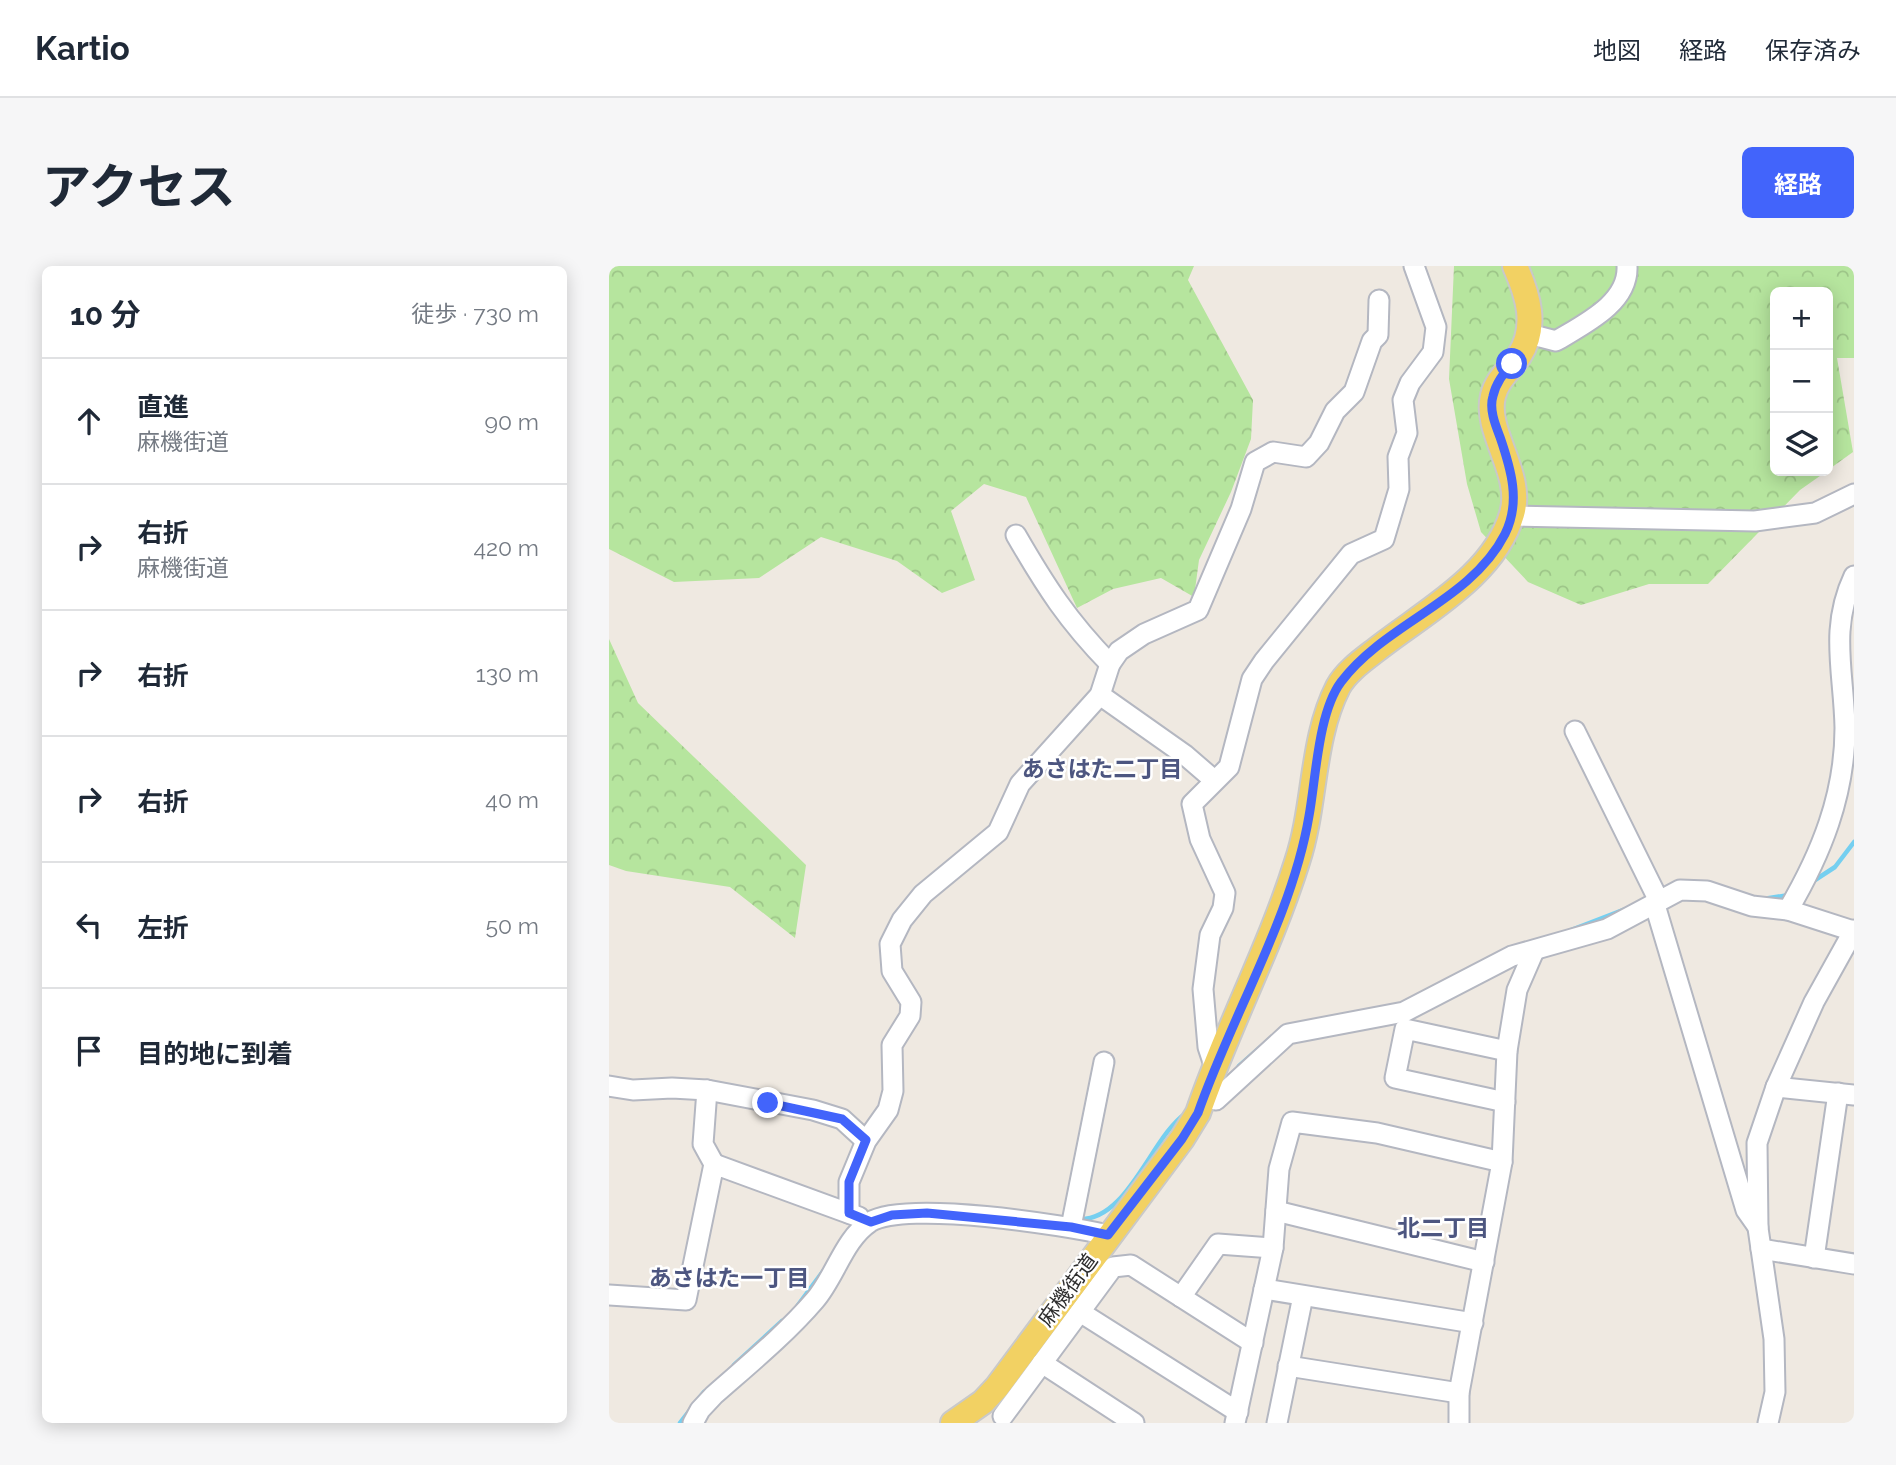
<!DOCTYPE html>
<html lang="ja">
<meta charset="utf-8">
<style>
:root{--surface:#fff;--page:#f6f6f7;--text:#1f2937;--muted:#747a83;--line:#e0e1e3;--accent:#4264fb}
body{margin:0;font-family:Raleway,"Noto Sans JP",sans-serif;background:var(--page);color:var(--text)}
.controls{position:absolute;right:21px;top:21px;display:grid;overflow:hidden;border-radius:10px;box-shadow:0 4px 18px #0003}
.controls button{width:63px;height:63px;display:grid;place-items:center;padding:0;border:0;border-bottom:2px solid var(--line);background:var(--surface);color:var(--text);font:35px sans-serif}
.stop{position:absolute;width:21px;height:21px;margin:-16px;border:5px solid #4264fb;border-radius:50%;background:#fff}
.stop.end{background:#4264fb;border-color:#fff;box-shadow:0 2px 7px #0008}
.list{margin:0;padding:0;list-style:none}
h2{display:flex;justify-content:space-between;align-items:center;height:91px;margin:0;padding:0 28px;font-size:30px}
h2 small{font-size:23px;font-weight:400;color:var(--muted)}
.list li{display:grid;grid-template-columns:46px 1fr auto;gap:21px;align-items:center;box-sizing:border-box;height:126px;padding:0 28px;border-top:2px solid var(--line)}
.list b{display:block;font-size:26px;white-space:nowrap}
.list p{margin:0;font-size:23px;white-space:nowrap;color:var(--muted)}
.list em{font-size:23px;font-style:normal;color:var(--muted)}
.icon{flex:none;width:38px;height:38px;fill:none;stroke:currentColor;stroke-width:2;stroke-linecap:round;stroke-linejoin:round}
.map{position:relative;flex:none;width:1245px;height:1157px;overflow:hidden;border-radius:10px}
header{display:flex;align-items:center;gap:42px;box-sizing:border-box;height:98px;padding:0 35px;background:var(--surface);border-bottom:2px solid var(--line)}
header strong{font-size:33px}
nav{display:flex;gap:38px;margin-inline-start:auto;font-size:24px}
.intro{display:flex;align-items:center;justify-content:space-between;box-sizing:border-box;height:168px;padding:0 42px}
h1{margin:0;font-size:49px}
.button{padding:18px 32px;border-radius:10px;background:var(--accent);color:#fff;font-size:24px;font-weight:700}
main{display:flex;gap:42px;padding:0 42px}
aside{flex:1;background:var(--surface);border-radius:10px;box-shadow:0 4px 18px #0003}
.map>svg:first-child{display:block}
</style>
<header>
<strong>Kartio</strong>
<nav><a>地図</a><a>経路</a><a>保存済み</a></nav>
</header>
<div class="intro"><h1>アクセス</h1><a class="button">経路</a></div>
<main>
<aside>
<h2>10 分<small>徒歩 · 730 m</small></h2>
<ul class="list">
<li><svg class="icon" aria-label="ahead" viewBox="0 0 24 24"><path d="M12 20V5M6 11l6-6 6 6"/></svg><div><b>直進</b><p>麻機街道</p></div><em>90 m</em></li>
<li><svg class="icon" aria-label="right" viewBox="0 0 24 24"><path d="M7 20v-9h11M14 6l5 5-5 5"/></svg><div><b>右折</b><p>麻機街道</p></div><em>420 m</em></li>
<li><svg class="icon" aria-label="right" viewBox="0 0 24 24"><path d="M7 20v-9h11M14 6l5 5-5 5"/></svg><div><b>右折</b></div><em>130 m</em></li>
<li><svg class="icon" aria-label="right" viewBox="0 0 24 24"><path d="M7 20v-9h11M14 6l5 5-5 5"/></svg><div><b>右折</b></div><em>40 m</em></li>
<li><svg class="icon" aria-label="left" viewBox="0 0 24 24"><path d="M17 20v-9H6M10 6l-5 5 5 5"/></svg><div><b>左折</b></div><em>50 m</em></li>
<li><svg class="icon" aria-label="arrive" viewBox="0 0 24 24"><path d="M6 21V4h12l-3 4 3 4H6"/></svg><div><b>目的地に到着</b></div></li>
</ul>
</aside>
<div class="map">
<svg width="1245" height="1157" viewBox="0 0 1245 1157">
<defs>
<pattern id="forest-crowns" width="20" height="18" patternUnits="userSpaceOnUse" patternTransform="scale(1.75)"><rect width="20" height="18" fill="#b6e59e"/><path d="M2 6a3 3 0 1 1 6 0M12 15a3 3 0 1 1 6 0" fill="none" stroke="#9dc588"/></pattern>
</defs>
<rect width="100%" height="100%" fill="#efe9e1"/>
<g fill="url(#forest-crowns)">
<polygon points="0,0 585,0 579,14 644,134 642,173 622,226 590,294 585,331 552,312 504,323 468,342 417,231 375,218 342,245 366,314 333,327 288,295 212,271 150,312 65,316 0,283"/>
<polygon points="845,0 1245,0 1245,92 1228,92 1244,186 1219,204 1219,26 1166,26 1166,205 1218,205 1191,224 1099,318 1040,318 972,339 919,316 872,266 858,218 840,113"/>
<polygon points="0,373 29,437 197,599 186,672 121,621 17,605 0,599"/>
</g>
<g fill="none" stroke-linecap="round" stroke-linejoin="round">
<g stroke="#75cff0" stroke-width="4.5">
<polyline points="1203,616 1226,601 1245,576"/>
<polyline points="1154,633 1180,629"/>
<polyline points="962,664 1019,642"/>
<polyline points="630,800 663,771"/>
<path d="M470,953c49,2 72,-82 107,-106"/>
<polyline points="189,1039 215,1004"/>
<polyline points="125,1099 173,1055"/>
<polyline points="71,1157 95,1126"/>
</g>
<defs>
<g id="minor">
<path d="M920,68l27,7c28,-17 73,-38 71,-75"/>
<polyline points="903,250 1146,255 1206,247 1245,228"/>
<path d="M407,269c30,52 52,86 94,129"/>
<polyline points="491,429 576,489 605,514"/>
<polyline points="966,465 1050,635"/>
<polyline points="1046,639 1137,944 1149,961"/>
<path d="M1179,644c33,-56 57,-115 57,-182 -1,-56 -16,-99 9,-152"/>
<polyline points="605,799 599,781 594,723 601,669 614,642 616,627 591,573 583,538 620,501 643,413 655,395 742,288 775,273 790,223 789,191 798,167 794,134 801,117 824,86 827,61 805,0"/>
<polyline points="0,820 24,824 63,822 98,824 204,844 233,853 257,875"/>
<polyline points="1167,821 1245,829"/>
<polyline points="98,824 94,878 105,898"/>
<polyline points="607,834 679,768 795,746 903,690 998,663 1071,624 1098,625 1143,640 1179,644 1244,665"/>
<polyline points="896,836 786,812 796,763 898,785"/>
<polyline points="667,945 875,996"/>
<polyline points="240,947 240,916 257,875 279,844 284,825 283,779 301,750 302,736 283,705 281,678 293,654 314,628 389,566 411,518 491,429 501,398 510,385 535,368 589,344 632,243 646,196 664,186 697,191 710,177 726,145 745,126 763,75 769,69 770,34"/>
<polyline points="462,961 495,796"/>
<polyline points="1152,983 1245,998"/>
<polyline points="1205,992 1229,827"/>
<polyline points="655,1023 864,1057"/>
<polyline points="0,1029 77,1034 105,898 250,951"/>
<polyline points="572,1031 609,978 664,982"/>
<polyline points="471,1046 629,1146"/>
<polyline points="433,1097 525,1157"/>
<polyline points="679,1100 850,1127"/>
<polyline points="394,1150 504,1001 522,999 644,1077"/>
<path d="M84,1157l7,-13 14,-15c34,-30 71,-60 101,-95 20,-23 29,-61 55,-78 36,-22 194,3 238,13"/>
<polyline points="626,1157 664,982 670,903 683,856 768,867 893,896"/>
<polyline points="668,1157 694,1030"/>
<polyline points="850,1157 850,1127 893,896 898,785 908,724 925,685"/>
<polyline points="1159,1157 1166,1126 1165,1073 1149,962 1148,877 1167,821 1205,736 1245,664"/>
</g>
<path id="major" d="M344,1157l30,-21 14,-15 185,-248 16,-26c29,-85 72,-165 99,-251 19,-57 14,-122 41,-175 8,-15 25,-27 38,-37 48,-38 118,-74 136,-136 12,-40 -28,-82 -19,-118 4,-17 17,-26 26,-40 19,-29 9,-61 -4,-90"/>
</defs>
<use href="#minor" stroke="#b4b7c1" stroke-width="23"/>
<use href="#major" stroke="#c9c9c9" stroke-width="28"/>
<use href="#minor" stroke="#fff" stroke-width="19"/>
<use href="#major" stroke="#f2d163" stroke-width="24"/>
</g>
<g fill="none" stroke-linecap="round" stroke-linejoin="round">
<path stroke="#4264fb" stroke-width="9" d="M159,837l74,16 24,21 -17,42v31l22,9 21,-7 35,-2 144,14 37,8 74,-96 16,-26c34,-98 94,-196 111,-297 7,-38 9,-103 32,-134 44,-59 130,-81 164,-148 16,-32 6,-65 -5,-97 -5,-13 -11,-28 -7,-41 3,-13 10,-22 19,-32"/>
</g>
<g text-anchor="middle" stroke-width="5" stroke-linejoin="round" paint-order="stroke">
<g font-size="21" fill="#2e2e2e" stroke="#fff">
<text transform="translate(459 1024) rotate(-54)" y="7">麻機街道</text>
</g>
<g font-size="23" font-weight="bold" fill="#4d5680" stroke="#fff">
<text x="493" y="511">あさはた二丁目</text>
<text x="834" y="970">北二丁目</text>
<text x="120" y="1020">あさはた一丁目</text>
</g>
</g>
</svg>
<div class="controls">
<button>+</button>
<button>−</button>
<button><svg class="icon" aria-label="layers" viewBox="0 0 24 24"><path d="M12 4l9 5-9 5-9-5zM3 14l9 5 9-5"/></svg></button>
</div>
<div class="stop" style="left:903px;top:98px"></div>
<div class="stop end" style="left:159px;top:837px"></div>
</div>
</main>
